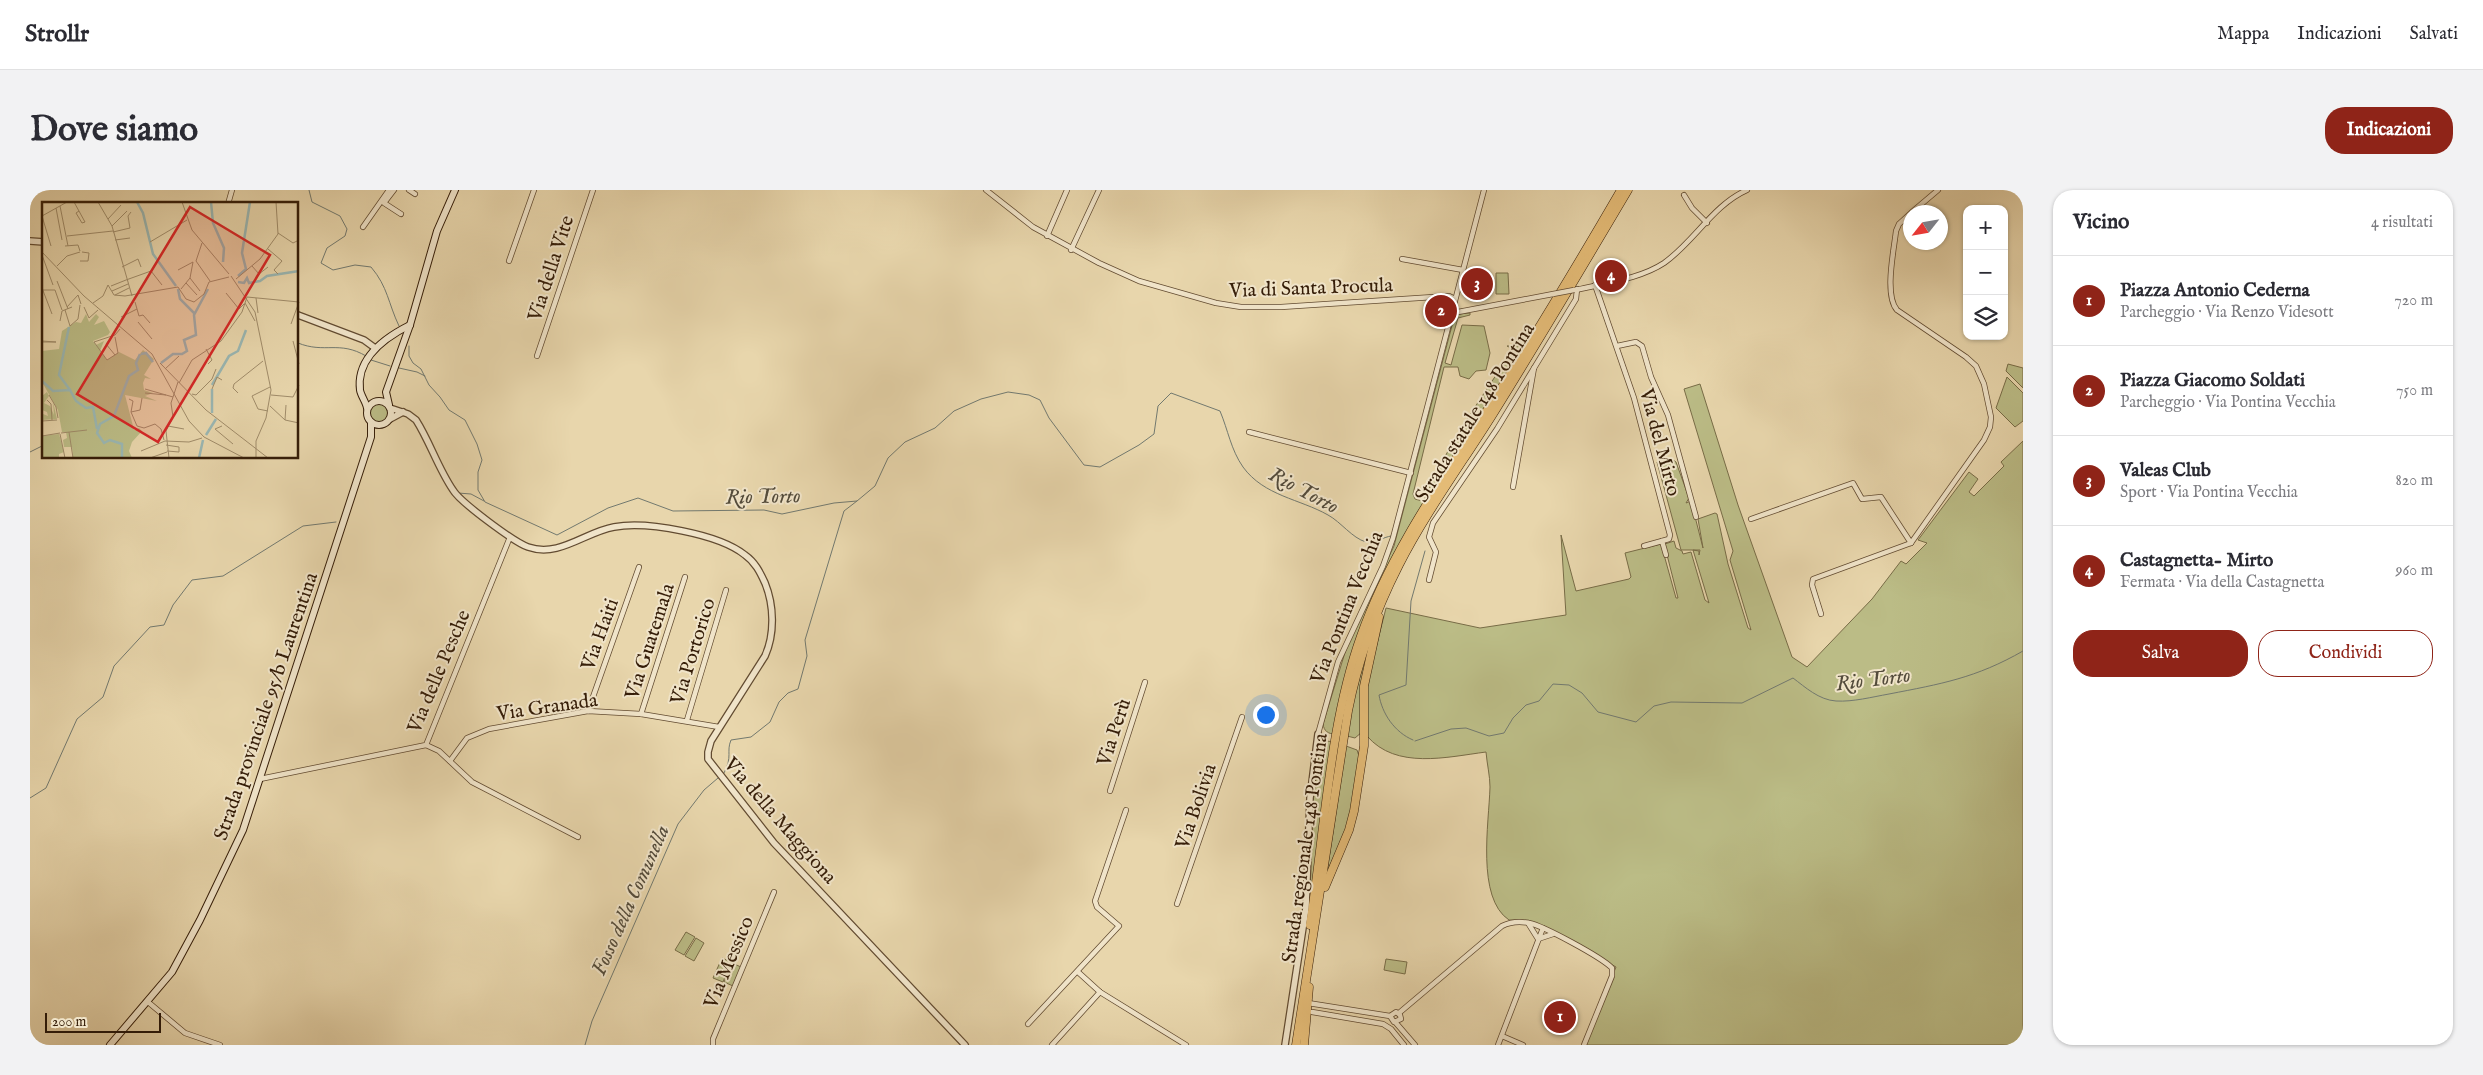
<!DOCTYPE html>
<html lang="it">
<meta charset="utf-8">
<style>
:root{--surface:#fff;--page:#f2f2f3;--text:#2b2b33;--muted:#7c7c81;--line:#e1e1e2;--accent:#8f2418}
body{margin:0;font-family:"IM FELL English",serif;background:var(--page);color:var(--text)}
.controls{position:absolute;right:15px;top:15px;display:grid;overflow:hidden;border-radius:10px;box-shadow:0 1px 4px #0004}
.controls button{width:45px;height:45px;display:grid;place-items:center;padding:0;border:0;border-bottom:1px solid var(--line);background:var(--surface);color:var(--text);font:25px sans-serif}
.compass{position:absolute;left:1873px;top:15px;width:45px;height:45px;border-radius:50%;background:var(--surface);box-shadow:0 1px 4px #0004;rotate:239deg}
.scale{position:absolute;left:15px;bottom:12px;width:116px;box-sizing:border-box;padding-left:5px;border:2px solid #351d08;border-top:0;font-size:14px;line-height:18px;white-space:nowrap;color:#351d08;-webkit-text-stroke:4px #f0e4c9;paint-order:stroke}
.you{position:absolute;left:1235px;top:524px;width:18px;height:18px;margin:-12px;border:4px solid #fff;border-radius:50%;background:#1a73e8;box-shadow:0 0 0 8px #1a73e833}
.badge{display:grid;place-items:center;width:32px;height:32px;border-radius:50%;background:var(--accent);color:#fff;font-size:16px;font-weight:700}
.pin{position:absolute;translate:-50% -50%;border:2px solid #fff;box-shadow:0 1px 5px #0006}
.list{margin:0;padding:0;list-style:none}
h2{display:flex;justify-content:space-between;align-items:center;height:65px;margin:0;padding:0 20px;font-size:21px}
h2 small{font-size:16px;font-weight:400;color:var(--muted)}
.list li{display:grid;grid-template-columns:32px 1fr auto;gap:15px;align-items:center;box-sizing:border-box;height:90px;padding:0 20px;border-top:1px solid var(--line)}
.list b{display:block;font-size:19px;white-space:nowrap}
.list p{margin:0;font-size:16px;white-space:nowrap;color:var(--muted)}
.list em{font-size:16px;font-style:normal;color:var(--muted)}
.actions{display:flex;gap:10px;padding:15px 20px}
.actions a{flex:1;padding:11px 0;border:1px solid var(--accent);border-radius:20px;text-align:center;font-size:18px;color:var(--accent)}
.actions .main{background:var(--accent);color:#fff}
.icon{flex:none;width:28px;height:28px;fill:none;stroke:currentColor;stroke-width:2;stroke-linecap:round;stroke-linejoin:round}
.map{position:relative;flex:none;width:1993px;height:855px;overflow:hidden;border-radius:20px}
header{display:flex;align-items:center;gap:30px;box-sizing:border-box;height:70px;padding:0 25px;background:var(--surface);border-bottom:1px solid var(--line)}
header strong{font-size:24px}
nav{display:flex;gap:28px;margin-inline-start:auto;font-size:18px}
.intro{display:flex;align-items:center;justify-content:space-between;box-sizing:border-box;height:120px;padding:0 30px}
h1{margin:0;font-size:35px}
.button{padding:12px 22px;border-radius:20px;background:var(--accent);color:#fff;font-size:18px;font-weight:700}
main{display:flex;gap:30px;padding:0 30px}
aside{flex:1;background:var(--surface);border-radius:20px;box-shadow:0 1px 4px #0004}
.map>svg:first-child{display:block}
</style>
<header>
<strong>Strollr</strong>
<nav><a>Mappa</a><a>Indicazioni</a><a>Salvati</a></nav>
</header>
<div class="intro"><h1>Dove siamo</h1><a class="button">Indicazioni</a></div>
<main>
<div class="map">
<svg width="1993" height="855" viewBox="0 0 1993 855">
<rect width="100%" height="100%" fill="#e8d6ac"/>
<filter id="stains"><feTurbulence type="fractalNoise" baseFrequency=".004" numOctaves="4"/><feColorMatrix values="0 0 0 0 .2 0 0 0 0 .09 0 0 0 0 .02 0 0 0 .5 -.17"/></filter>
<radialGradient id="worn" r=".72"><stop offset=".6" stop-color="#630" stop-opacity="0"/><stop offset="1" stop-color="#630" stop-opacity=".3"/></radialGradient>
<g fill="#bbbc86" stroke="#786c47">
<polygon points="1466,83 1478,83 1479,104 1466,104"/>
<path d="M1440,123v2l-12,3 -13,45 6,2 11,-40 22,1 6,27 -4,17 -10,1 -7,8 -9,-3 -2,-9h-14l-31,127 2,5 7,2 3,-3c22,-54 57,-100 88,-149l-6,-3h16l-133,219 -55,169c-7,0 -11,-3 -12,-10l24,-78 47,-100 60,-228 4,-4z"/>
<polygon points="1978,174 1993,178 1993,198 1976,181"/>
<polygon points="1977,187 1993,203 1993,231 1985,237 1966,218"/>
<path d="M1670,194l38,121 54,152 15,10 65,-68 29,-38 5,3 21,-21 -9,-3 51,-68 9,7 -9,13 5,4 30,-30 -3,-4 22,-21v604h-438l31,-78c-33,-18 -68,-47 -107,-47 -33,-22 -20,-97 -19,-133 0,-11 -3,-23 -4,-35 -39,5 -90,18 -119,-16v-53l19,-75 94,20 86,-13 -5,-80 15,56 53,-12 2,-2 -6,-24 36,-9 15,54h2l-13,-51v-3l9,-3 2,7 6,3 1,3 8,-2 14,48 4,3 -16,-53 6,1v4l1,-5h-19l-24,-88 16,-2 3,2 13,36 -3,5 5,-2 12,47 -5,-29 17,-6 2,1 11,50 20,64 3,2 -21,-70 3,-9 -49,-162z"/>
<circle cx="349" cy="223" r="9"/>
<polygon points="1340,450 1331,504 1332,542 1325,548 1317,546 1324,508"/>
<polygon points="1297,551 1304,552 1279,717 1281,610 1289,557"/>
<polygon points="1316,556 1327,560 1329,566 1322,618 1316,640 1297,682"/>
<polygon points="656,742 665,747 654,765 645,760"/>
<polygon points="666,748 674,753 664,771 655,766"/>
<polygon points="692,768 701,772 693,792 683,788"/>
<polygon points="1356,769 1377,772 1375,784 1354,780"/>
<polygon points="702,773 711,777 703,796 694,792"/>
</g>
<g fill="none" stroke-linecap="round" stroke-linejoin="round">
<g stroke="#72796f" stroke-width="1">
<path d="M279,0l3,12 28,14 7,13 -2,7 -18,12 -6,15 12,7 22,-5 16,2c17,20 17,36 28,59"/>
<path d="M268,153c27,11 41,-3 68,13"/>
<path d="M379,156v10l4,7 8,6 8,16 11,12 9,13 16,10 12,24 5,16 -4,12v18l7,12 72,33 51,-27 30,-10 35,13 91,-1 18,4 52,-11 23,-2 18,-15 13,-28 17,-16 30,-14 19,-17 27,-12 27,-7 21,3 11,5 9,18 35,47 16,2 39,-22 15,-11 4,-28 13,-13 49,18c8,19 11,39 23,56 21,29 57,32 85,48 13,7 24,23 38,27 6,2 18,-5 25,-6"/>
<polyline points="341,170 360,176"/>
<polyline points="369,178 387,182 395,186"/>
<polyline points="0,262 14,255"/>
<polyline points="428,303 441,304 454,311"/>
<path d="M1383,550c-19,-8 -31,-27 -34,-45l27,-10 5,-84 14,-50"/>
<path d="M1385,551l36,-12 15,-1 23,8 15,-3 9,-15 13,-13 13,-4 14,-17 16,1 13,8 16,19 38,10 18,-16 17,-4 71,1 51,-25c12,9 26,22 43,23 17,1 36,-4 53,-7 52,-10 87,-16 134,-43"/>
<path d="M694,583c9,-17 2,-21 7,-33l20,-3 19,-15 9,-20 9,-9 10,-4 9,-33 -2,-16 35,-116 4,-13 13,-10"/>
<polyline points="0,608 16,598 47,529 73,507 84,476 120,437 134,435 143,415 162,390 193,386 273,336 306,332"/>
<polyline points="555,855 562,831 648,634 674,600 688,588"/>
</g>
<defs>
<g id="minor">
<polyline points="364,0 354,13 371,24"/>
<polyline points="379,0 385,4"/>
<polyline points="956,0 1003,37 1069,73 1109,91 1186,113 1211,117 1251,117 1419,106 1425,109"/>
<polyline points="1654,5 1662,18 1677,33"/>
<polyline points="198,14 202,0"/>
<polyline points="1882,22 1908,0"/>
<polyline points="333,37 359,0"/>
<polyline points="1017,46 1037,0"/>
<polyline points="1041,60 1069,0"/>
<polyline points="1372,69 1433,80"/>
<polyline points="479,71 504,0"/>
<polyline points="1565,95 1604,208 1640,345 1639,349 1632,351"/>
<path d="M1546,100c28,-7 64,-11 88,-27 30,-21 49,-58 83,-73"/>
<polyline points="1423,121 1428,122 1523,104"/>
<polyline points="1587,156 1606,152 1612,156 1621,187 1638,225 1666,327"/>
<polyline points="507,166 563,0"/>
<polyline points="1219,242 1381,283"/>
<polyline points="1483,297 1504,178"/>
<polyline points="1721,329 1823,293 1832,309 1851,307 1881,353"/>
<polyline points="1614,356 1632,351 1636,365"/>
<polyline points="1399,390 1406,362 1399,347 1403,333 1467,239 1546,109 1547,99"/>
<path d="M1791,424l-9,-29 1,-6 98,-36 73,-103 6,-13 1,-10 -7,-33 -8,-18 -10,-9 -69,-47c-13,-15 -3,-60 -1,-79l3,-7 11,-10"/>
<polyline points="558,521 609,377"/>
<polyline points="611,524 655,387"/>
<polyline points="657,530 696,400"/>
<polyline points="1288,544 1308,472 1353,376 1363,348 1454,0"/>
<polyline points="396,555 409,561 442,592 548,647"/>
<polyline points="420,571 437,548 459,539 558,521 611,524 689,537"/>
<polyline points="230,589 396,555 480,347"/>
<polyline points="1080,601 1115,492"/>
<polyline points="1147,714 1212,527"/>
<polyline points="1498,733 1508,749 1523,744"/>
<polyline points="1048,782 1070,802 1156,855"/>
<polyline points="118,812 155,843 190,855"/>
<polyline points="1278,813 1360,826 1366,822 1370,825 1371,829 1364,832 1360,826"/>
<polyline points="1282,822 1353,834 1361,839 1374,855"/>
<path d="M1369,823l103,-87c8,-4 17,-5 27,-3 15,3 72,34 83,45v8l-28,69"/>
<polyline points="1366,833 1385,855"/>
<polyline points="998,834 1089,736 1067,717 1065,711 1096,620"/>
<polyline points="1472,846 1493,855"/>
<polyline points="683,855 683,849 744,702"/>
<polyline points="1022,855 1070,802"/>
<polyline points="1468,855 1513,738"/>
</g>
<g id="tertiary">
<polyline points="0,51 14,52"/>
<polyline points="268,125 334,150 345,158"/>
<path d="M360,218l18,6 8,6c14,22 22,48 37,70 7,12 61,52 75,57 31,11 57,-15 86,-20 33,-6 105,7 131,28 10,7 15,17 20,28 9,22 10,51 0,73l-54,85 -3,11v7l66,84 191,202"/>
<polyline points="360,229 373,222"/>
<polyline points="1255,855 1276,718 1280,608 1288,544"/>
</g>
<g id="secondary">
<circle cx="349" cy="223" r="12"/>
<polyline points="359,215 356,202 380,135 407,41 425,0"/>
<path d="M337,218c-1,-6 -6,-12 -7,-18 -4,-32 26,-53 50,-65"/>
<polyline points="80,855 142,782 170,730 213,640 341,247 341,232"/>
</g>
<g id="trunk">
<polyline points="1295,697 1319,640 1324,621 1334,556 1334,496 1349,427"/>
<path d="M1280,735c15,-94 19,-200 51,-289 29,-82 80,-154 127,-227 46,-72 90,-145 133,-219"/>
<path d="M1266,855l52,-334c10,-51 27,-99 51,-146 26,-51 61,-99 92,-148 47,-75 92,-151 137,-227"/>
<polyline points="1274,855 1279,797"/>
</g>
</defs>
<use href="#minor" stroke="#624b31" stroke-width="6"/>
<use href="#tertiary" stroke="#624b31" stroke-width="8"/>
<use href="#secondary" stroke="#351d08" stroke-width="8"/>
<use href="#trunk" stroke="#351d08" stroke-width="9"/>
<use href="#minor" stroke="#f0e4c9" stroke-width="4.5"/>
<use href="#tertiary" stroke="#f0e4c9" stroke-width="5.5"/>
<use href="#secondary" stroke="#f0e4c9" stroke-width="6"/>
<use href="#trunk" stroke="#e4bb76" stroke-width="8"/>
<defs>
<polyline id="minor-bridge" points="1523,104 1544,100"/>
</defs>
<use href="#minor-bridge" stroke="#624b31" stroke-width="6" stroke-linecap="butt"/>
<use href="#minor-bridge" stroke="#f0e4c9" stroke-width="4.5"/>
</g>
<g text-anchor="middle" stroke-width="4" stroke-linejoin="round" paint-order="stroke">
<g font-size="20" fill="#351d08" stroke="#f0e4c9">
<text transform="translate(520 78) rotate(-72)" y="7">Via della Vite</text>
<text transform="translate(1281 97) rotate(-2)" y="7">Via di Santa Procula</text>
<text transform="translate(1444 222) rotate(-58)" y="7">Strada statale 148 Pontina</text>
<text transform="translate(1631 252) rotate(75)" y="7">Via del Mirto</text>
<text transform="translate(1316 417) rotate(-68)" y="7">Via Pontina Vecchia</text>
<text transform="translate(569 444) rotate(-70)" y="7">Via Haiti</text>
<text transform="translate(619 451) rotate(-72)" y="7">Via Guatemala</text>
<text transform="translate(662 461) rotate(-73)" y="7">Via Portorico</text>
<text transform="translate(408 481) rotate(-67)" y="7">Via delle Pesche</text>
<text transform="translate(235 516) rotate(-71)" y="7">Strada provinciale 95/b Laurentina</text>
<text transform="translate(517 516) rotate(-8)" y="7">Via Granada</text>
<text transform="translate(1083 542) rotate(-72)" y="7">Via Perù</text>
<text transform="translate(1165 616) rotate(-71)" y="7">Via Bolivia</text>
<text transform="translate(751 630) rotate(49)" y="7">Via della Maggiona</text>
<text transform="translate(1274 658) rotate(-82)" y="7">Strada regionale 148 Pontina</text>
<text transform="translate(698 772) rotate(-67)" y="7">Via Messico</text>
</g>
<g font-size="21" font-style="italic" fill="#534b3b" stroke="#f0e4c9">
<text transform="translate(1274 300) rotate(28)" y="7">Rio Torto</text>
<text transform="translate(733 306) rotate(-1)" y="7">Rio Torto</text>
<text transform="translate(1843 489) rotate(-7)" y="7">Rio Torto</text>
<text transform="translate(600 710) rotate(-66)" y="7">Fosso della Comunella</text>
</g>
</g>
<g transform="translate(12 12)">
<rect width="256" height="256" fill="#e8d6ac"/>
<path d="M44,112l3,8 7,-8 3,3 -5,8 10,-4 6,11 -2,3 -15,6 3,4 8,-4 -4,10 7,9 12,-8 16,8 8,-10 11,9 -10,16 7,4 -6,-1 -2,5 1,7 9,3 -8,3 12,5 -32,-6 9,35 5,-2 3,3 -10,11 -3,9 3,7h-59l-1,-11h-8l-1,-7 4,-2 -1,-6h-4l-4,-22 -16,-28v-31l17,-2 3,-18 14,-9 5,1zM5,190l2,4 -5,7 6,3 4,9 -1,-13 4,17 -15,1v-5l1,-1 5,2 -1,-4 -5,-2v-14zM17,232l5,18 -5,2v4h-17v-22z" fill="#bbbc86"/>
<path fill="none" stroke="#9ab7b3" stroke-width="2.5" d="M95,0l6,11 10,41 23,32M169,0l2,21 11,25 -1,14M196,74l8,-7 -4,-16 8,-51M196,80l6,1 3,-5 2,5 11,-2 7,-5 32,-5M136,87l2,10 14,14M27,125l-10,48 11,15M99,152l5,-1 7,9M119,161l12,-9h9l5,-3 -3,-11 12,-5 -2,-20 14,-26M0,179l11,10 17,-1 6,11 10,7 7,-1 4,22M170,183l17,-29 9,-5 8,-21M170,187v24M164,233l10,-16M80,256v-14l-12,-4 -6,3 -7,-10 3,-9 14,-8 15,-40 9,-6 -2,-7 4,-9M157,256l4,-18"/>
<path fill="none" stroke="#a08c6a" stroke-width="1" d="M32,0l11,20M56,0l14,24 20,70M140,0l10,28 37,44M18,4l8,40M14,6l6,32M37,9l-3,2 6,10 3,-1M0,14l9,30M0,14l25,-14M66,17l13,-14M70,24l15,-15M71,30l17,-4 -2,-12 3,-4M236,31l15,10 6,-3M25,34l46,-5M73,38l15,-2M108,40l37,-22M160,41l-6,18 14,20M23,44l13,-1 2,6M226,47l14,12 -8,9 4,4M0,50l42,44 68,58 37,67M0,53l11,30M38,59h8l1,-8 -7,-1M15,64l10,-10 13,-4M210,64l7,8 9,-7M80,65l16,-8 3,8M136,68l15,-8M189,74l24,36 16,78 -5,28 -10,23v17M148,76l10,13M194,77l24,-20 18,-25 -2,-32M84,78l25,-9 11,14M15,79l11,28M144,81l11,12M69,84l15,-6M0,86l10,26M139,87l9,-11 3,-16M1,88h12l7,20M70,89l16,-7M184,91l13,16 5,-5M73,93l14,-7M214,96l2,15M93,100l4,14 4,-1 7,8M51,101l10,-7 5,-11 6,10 11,1 53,-9 8,12 8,3 10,-8 5,-12 20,-5M203,101l10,18M25,105l11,-12 3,9M42,105l5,11 9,-8M23,108l5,16 8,-7 2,-14M79,115l16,-8M18,119l2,-10 10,-4M96,120l14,17M249,122l8,-22M70,135l-6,7 9,11M73,135l3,16 -11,7 -13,-18 21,-7 5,-6M0,139l14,1h-14M251,139l6,23M164,147l6,11 -4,4M118,161l46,47 62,48M123,167l14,-13M137,181l13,-23 29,-19 21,-29 5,-15 52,5M103,187l28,8M170,187l5,-12 5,3M103,191l21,2M196,191l-5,-5 1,-4 29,-23M150,192l4,1 16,-16 4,-10M7,193l7,12 2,11M229,193l22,2 6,-12M87,197l4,2 -2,11 6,14 7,2 11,-4 6,5 3,11M5,198l4,4 1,16M228,204l15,14 14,3M226,209l-10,-2 -6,-13 18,-9M89,210l9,-2 2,-12M243,218l1,-15M0,219l15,-1M147,219l15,16 40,21M126,224l16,3M180,224l-7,3 18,15M27,230l4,26M19,231l26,-3M18,232l5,24M0,234l18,-3M124,243l13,2v5l-12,-1M99,249l24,-10 24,1 13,-4M108,256l17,-6M127,256l-3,-27 7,-14 -2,-14 7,-21"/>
<path fill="#d62828" fill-opacity="0.15" stroke="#d62828" stroke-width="2.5" d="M148,5l80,48 -112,187 -81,-48z"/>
<rect width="256" height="256" fill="none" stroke="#351d08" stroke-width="2.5"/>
</g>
<rect width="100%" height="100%" filter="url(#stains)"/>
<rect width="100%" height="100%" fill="url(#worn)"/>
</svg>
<div class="controls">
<button>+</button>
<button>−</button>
<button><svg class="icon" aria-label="layers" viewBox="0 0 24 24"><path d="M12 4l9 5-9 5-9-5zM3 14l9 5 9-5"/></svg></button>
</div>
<svg class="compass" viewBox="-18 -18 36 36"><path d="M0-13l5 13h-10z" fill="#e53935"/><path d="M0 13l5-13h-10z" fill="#7c7c81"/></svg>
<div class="scale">200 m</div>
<div class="you"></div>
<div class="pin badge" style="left:1530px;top:827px">1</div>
<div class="pin badge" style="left:1411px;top:121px">2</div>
<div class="pin badge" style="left:1447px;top:94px">3</div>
<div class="pin badge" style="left:1581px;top:86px">4</div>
</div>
<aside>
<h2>Vicino<small>4 risultati</small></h2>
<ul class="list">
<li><span class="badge">1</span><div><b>Piazza Antonio Cederna</b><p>Parcheggio · Via Renzo Videsott</p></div><em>720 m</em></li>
<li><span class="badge">2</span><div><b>Piazza Giacomo Soldati</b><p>Parcheggio · Via Pontina Vecchia</p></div><em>750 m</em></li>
<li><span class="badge">3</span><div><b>Valeas Club</b><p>Sport · Via Pontina Vecchia</p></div><em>820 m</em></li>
<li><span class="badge">4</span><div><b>Castagnetta- Mirto</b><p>Fermata · Via della Castagnetta</p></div><em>960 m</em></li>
</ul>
<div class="actions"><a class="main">Salva</a><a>Condividi</a></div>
</aside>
</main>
